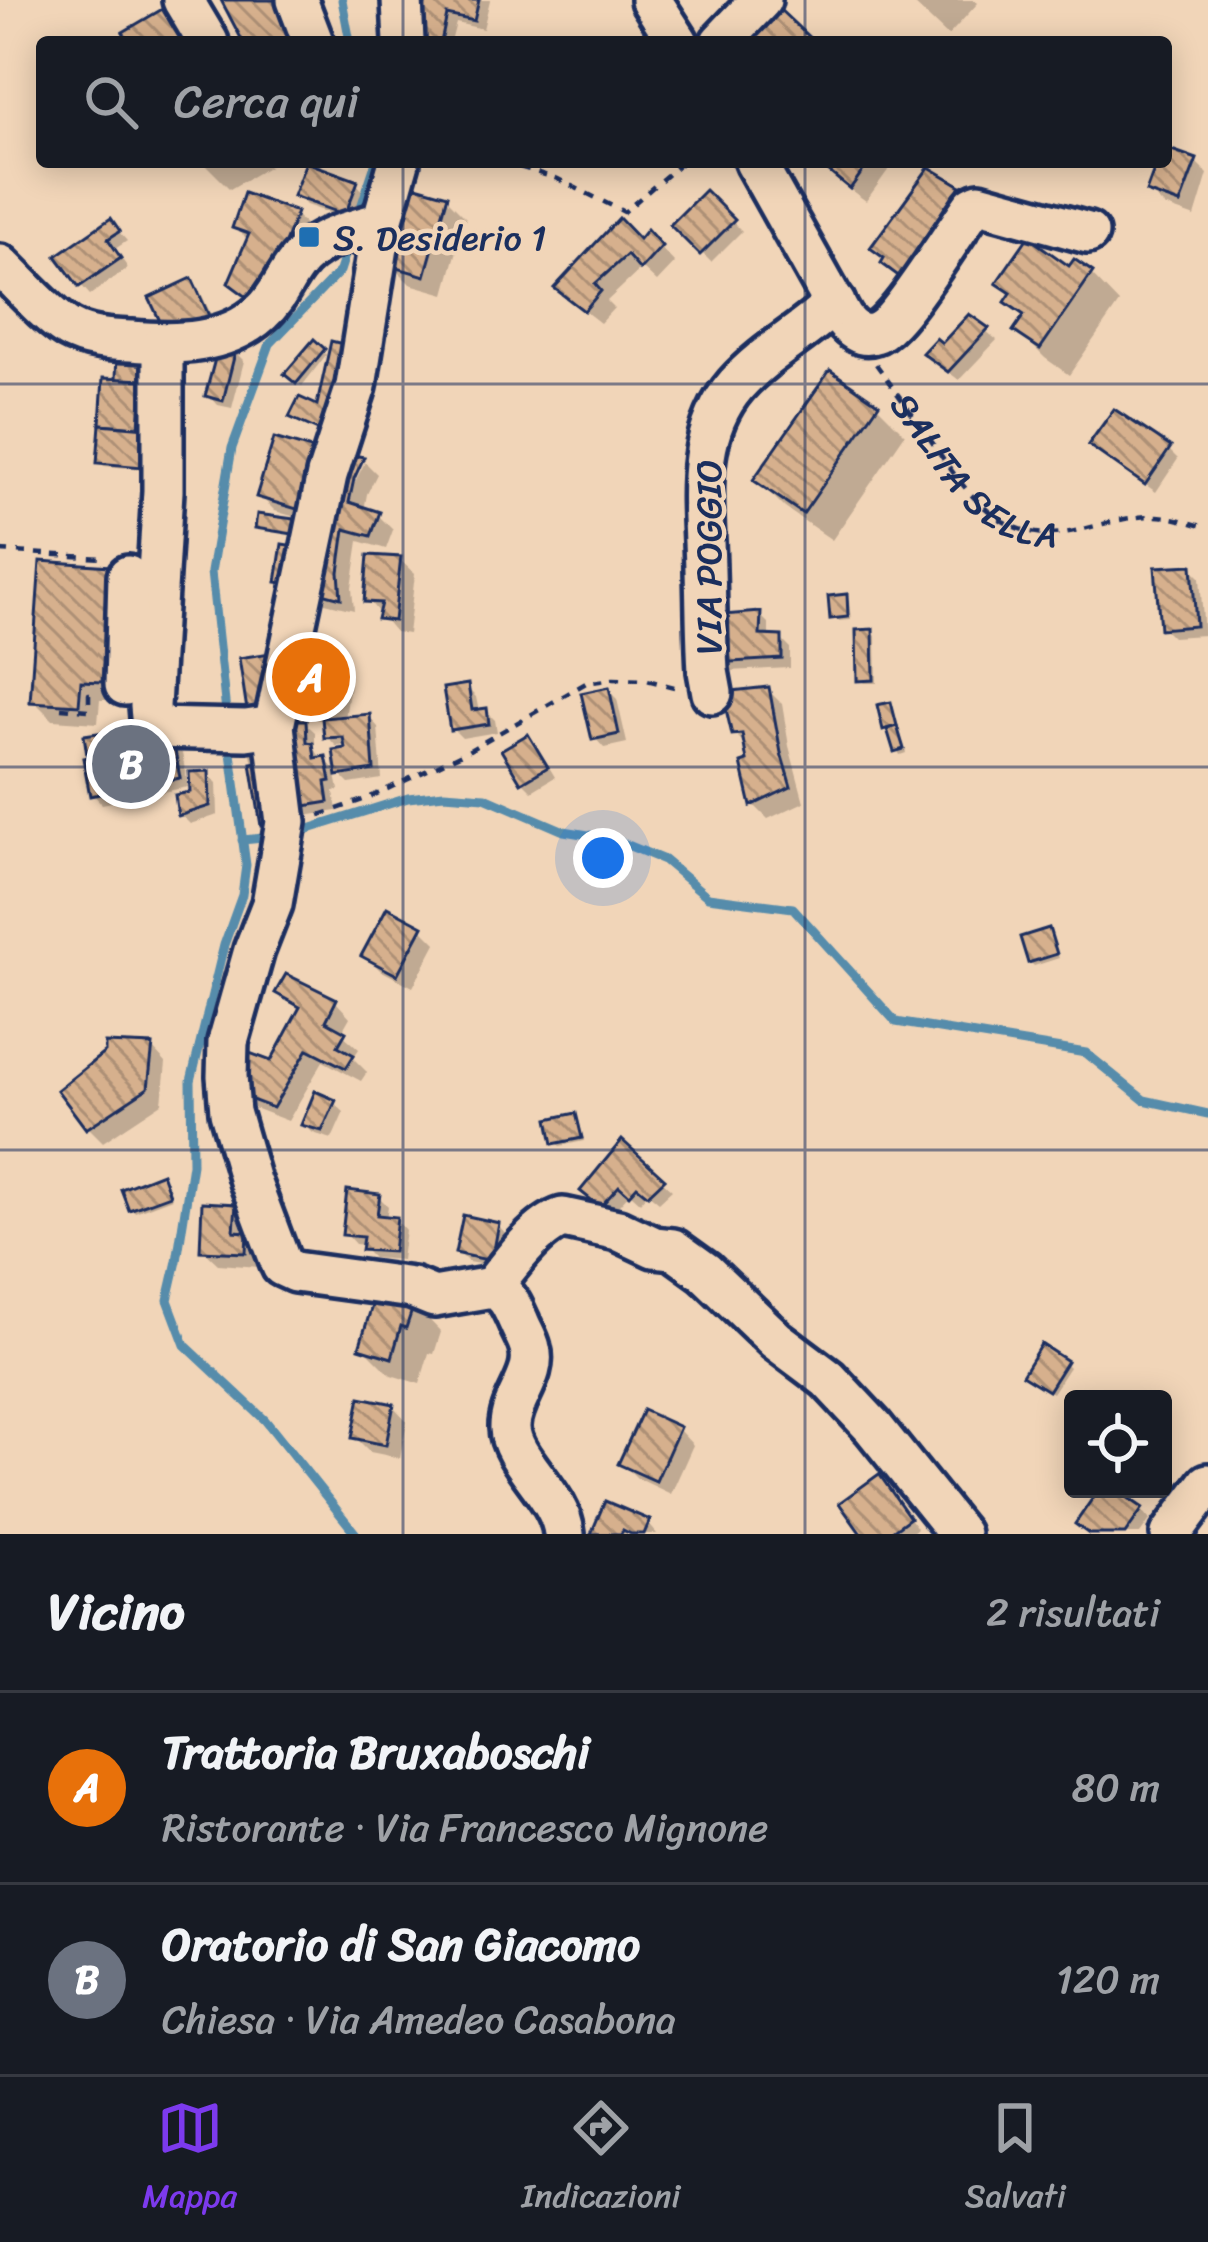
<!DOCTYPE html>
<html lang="it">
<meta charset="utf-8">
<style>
:root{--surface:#171b24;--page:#242831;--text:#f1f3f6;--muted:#9ea1a6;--line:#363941;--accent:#7c3aed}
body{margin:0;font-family:Sriracha,sans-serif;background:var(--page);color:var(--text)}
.controls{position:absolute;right:36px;bottom:36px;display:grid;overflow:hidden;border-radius:12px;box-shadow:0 6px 30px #0003}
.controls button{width:108px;height:108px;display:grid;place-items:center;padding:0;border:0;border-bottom:3px solid var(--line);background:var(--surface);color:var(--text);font:60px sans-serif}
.you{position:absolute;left:603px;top:858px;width:42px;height:42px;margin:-30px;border:9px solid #fff;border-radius:50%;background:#1a73e8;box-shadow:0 0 0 18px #1a73e833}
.badge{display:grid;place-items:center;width:78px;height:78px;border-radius:50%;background:var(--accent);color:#fff;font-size:39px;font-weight:700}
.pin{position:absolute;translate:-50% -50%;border:6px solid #fff;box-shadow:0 3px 12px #0006}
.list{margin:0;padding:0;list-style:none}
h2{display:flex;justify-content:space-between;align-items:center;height:156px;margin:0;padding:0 48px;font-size:51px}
h2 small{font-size:39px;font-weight:400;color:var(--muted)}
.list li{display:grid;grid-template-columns:78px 1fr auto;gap:36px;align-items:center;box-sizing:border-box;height:192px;padding:0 48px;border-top:3px solid var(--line)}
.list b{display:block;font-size:45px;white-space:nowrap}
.list p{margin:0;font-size:39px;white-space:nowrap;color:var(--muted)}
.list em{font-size:39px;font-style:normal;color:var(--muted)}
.icon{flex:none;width:66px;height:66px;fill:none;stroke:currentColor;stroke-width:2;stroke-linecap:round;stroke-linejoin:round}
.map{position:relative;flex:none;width:1208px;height:1534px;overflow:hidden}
.search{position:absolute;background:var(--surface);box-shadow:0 6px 30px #0003;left:36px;right:36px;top:36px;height:132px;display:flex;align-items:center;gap:30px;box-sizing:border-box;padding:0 42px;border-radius:12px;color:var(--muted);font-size:45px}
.sheet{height:540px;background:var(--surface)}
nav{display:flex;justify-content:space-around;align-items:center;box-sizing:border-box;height:168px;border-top:3px solid var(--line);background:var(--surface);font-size:33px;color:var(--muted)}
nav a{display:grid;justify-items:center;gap:6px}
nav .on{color:var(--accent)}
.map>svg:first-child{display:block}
</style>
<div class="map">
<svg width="1208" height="1534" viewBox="0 0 1208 1534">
<defs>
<pattern id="building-back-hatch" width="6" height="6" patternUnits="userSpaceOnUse" patternTransform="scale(3)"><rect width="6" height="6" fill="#d6b08d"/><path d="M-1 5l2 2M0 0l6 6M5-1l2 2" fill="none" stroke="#ad9076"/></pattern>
</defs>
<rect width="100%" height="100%" fill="#f1d5b8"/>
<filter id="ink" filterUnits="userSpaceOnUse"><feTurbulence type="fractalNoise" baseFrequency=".00833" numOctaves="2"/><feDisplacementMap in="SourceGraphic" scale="24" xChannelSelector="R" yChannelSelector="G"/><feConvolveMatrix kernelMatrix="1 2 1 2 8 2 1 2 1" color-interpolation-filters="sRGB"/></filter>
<g filter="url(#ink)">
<g fill="#0003">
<polygon points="429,0 490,0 483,29 456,23 451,42 420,42"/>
<polygon points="910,0 975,0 978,3 948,36"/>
<polygon points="1166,151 1195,161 1208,174 1195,217 1164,206 1149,191 1160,162 1166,162"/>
<polygon points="203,162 272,162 273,164 230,189"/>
<polygon points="821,162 894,162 866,201 834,178"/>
<polygon points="356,183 365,193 355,222 306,205 297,195"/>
<polygon points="705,194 742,231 711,262 674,225"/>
<polygon points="446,198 466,218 445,294 410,284 391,265"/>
<polygon points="295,215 310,229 267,313 232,283 249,241 235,227"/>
<polygon points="992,219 930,304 913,291 885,263"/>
<polygon points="110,222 127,241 115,249 128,268 90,295 81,285"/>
<polygon points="647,234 675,263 657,282 642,268 607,301 614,308 600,323 573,302"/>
<polygon points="1070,270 1091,274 1119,303 1069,375 1045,358 1017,330 1026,318 1009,302 1013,296 1000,283"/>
<polygon points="191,282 200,291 217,327 180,345"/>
<polygon points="970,318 997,340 959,380 935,362 942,347"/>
<polygon points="314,343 326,355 302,386 288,374"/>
<polygon points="235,352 244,361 232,408 218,405 209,395"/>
<polygon points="120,355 157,384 140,382 150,393 157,470 104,466 100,462 106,381 119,382"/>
<polygon points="877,406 905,434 832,540 785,508 757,480"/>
<polygon points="1169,450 1178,459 1156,492 1102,454"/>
<polygon points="365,462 377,474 367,494 364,510 378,515 393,530 386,549 359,541 352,588 354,610 325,603 311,588 351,476 351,490"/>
<polygon points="331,468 315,523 275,511 260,496"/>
<polygon points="400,560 415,574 408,634 395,632 368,600"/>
<polygon points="1191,568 1200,577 1204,635 1172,637 1163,628"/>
<polygon points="109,569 129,589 121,700 100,700 98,723 53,720 33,700"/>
<polygon points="845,597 849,601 851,620 837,621 833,617"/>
<polygon points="760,615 769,624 769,638 781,639 790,648 790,668 728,671 719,661"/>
<polygon points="872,632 876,636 877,683 864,683 860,679"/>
<polygon points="335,669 350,684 345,719 369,717 378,727 382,779 349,784 335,770 339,790 334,791 337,811 305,816 295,807 305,723 315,732 315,749 322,760 325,760 340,774 357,745 336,746 327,736 325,721 311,718 296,704"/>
<polygon points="467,688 476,697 479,712 486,711 495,720 497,732 462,738 453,729"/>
<polygon points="608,690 617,699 627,743 604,748 595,738"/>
<polygon points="768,690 782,704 789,746 804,802 768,819 754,805 744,765 751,762 747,746 735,734"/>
<polygon points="890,705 894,709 906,753 900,755 886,728"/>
<polygon points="104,735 108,739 110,756 172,744 182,753 188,787 102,804 93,794 94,759 89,754"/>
<polygon points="528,737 537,747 555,777 532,791 523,782"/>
<polygon points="264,741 268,828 264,824 249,743"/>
<polygon points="208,774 217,783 218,815 190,824 181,815"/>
<polygon points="422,929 436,943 413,987 380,970 365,955"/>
<polygon points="1048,932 1059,958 1034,966 1030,962"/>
<polygon points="287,978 336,1002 350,1017 341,1033 359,1049 353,1058 367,1072 361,1081 323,1061 288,1121 254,1108 239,1093 273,1065 301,1011 279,992"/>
<polygon points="152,1048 166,1063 162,1103 103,1142 88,1127"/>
<polygon points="334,1103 344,1112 332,1139 313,1133 304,1124"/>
<polygon points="575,1116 579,1120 584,1141 560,1146 556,1142"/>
<polygon points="622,1145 672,1190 659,1202 648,1193 640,1202 630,1193 611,1214 593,1200"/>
<polygon points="161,1177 172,1198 135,1212 132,1208"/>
<polygon points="378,1196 388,1206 386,1219 396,1220 405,1230 401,1260 373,1258 364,1249 365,1245 355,1244 346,1234"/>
<polygon points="234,1207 249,1222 248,1237 260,1249 260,1267 218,1264 203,1250"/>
<polygon points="498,1225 507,1235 501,1268 468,1262 458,1252"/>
<polygon points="413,1303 441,1332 434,1354 429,1353 420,1384 391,1375 363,1347"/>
<polygon points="1065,1363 1069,1367 1052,1393 1029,1378"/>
<polygon points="393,1406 407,1421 400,1458 370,1452 355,1437"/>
<polygon points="679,1430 693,1445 671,1494 637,1478 622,1463"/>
<polygon points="888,1487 917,1528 910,1534 865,1534 843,1503"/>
<polygon points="607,1505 648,1523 657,1534 594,1534"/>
<polygon points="1141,1510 1150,1520 1140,1534 1089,1534 1079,1524"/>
</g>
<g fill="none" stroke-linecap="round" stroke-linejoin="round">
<g stroke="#578cab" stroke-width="9">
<polyline points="342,0 350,42"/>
<polyline points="358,216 376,162"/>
<polyline points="227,721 211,572 232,448 270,344 340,271 349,243"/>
<polyline points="229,738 246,865 242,895 224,945 191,1081 192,1164 177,1261 168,1300 185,1345 265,1420 356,1534"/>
<polyline points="296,833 408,798 444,794 485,797 564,831 613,839 664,860 708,897 793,908 896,1022 1086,1053 1144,1100 1208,1114"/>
<polyline points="242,840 274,837"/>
</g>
</g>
<g fill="url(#building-back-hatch)" stroke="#1b2f5e" stroke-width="3">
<polygon points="221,0 276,0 299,42 243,42"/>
<polygon points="426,0 479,0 474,21 447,15 441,42 417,42"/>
<polygon points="171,4 193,42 129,42 123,32"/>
<polygon points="778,8 813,41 812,42 748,42"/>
<polygon points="1166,148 1197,159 1180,204 1146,192 1157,162 1166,162"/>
<polygon points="306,162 358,181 345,215 293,196"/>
<polygon points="817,162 869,162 850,189"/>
<polygon points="929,167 966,189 901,278 881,263 884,258 870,248"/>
<polygon points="409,184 448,195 425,276 387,265"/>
<polygon points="705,190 735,220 700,255 670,225"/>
<polygon points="244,193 297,212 274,271 251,300 228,283 249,234 232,228"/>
<polygon points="111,218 120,231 108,239 121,258 79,287 56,256"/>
<polygon points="619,218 639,239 647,229 662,246 640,270 627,255 595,284 601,291 584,311 554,288"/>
<polygon points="1028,237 1069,266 1074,259 1093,272 1040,349 1013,331 1024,315 1005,302 1011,293 996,283"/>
<polygon points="192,278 210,318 168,338 149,298"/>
<polygon points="969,314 989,328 948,372 922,353 936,338 942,343"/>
<polygon points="314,339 325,349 296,384 284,374"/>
<polygon points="331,341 355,347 331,436 289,417 299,397 317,405"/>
<polygon points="219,344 236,349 223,401 205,396"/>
<polygon points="117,352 157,356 154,381 116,379"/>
<polygon points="830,370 879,404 803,514 753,480"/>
<polygon points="103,378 142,380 139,427 100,424"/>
<polygon points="1114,409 1171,447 1145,485 1088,445"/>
<polygon points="100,424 158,429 154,468 97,463"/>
<polygon points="274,438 318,451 300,510 256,497"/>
<polygon points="340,453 364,457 354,479 349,502 380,512 371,536 345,529 339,572 341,598 307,589"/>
<polygon points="257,514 309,521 306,536 255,528"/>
<polygon points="282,544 302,547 296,585 276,582"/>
<polygon points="368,555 401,557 394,621 377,619 381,603 364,602"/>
<polygon points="40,561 110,566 102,682 81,681 79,705 30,702"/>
<polygon points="1192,565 1196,626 1160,629 1155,567"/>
<polygon points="847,594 848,617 830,619 828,596"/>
<polygon points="761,612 760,635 782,636 782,659 716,663 710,616"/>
<polygon points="873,629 874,680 857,681 856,630"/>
<polygon points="270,653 267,707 247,710 239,658"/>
<polygon points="299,660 337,666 330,710 293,705"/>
<polygon points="468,684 472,710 487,708 489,724 450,730 443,688"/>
<polygon points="609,687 619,734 592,740 581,693"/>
<polygon points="769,687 781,753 791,787 751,806 741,763 747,761 742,734 732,735 722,692"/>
<polygon points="891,702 897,726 883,730 877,705"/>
<polygon points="370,714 374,770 337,776 333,750 345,748 343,737 324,738 322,718"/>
<polygon points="281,720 306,720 307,742 313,743 315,758 326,756 331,781 326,782 329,802 293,808"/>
<polygon points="897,726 904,749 894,752 887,729"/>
<polygon points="105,732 108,753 87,755 84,735"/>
<polygon points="528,734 548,767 521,783 501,750"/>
<polygon points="173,740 180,778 90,796 83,758"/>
<polygon points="269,760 279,823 261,826 251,763"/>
<polygon points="209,771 210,806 178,816 175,795 190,792 189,772"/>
<polygon points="387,907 423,926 397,975 361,956"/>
<polygon points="1049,928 1057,954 1028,963 1020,937"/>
<polygon points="286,974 337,999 326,1021 346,1032 338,1046 354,1055 346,1068 308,1049 273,1108 236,1094 239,1058 250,1053 271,1061 300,1007 275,993"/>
<polygon points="105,1043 153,1045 148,1088 86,1129 57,1090 105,1052"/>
<polygon points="315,1091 336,1100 322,1131 301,1125"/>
<polygon points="576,1113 582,1138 553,1144 548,1119"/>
<polygon points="622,1140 665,1179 648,1195 637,1186 629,1195 619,1186 600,1207 580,1191"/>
<polygon points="162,1173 170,1195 129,1210 121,1189"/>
<polygon points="347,1190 380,1194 377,1215 397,1217 393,1252 361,1250 363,1237 342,1235"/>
<polygon points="202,1202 236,1204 234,1231 247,1232 246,1253 200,1251"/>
<polygon points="463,1215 499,1223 492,1261 455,1253"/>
<polygon points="377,1289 415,1301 406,1328 401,1326 392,1358 359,1348"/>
<polygon points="1041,1344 1067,1361 1048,1391 1022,1375"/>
<polygon points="360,1397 394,1404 386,1445 352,1438"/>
<polygon points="643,1410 680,1427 656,1481 618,1464"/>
<polygon points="879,1474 910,1518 888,1534 861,1534 839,1503"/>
<polygon points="1099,1489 1115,1489 1143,1508 1125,1534 1089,1534 1075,1524"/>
<polygon points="605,1501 650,1520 644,1534 631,1534 623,1530 621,1534 591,1534"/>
</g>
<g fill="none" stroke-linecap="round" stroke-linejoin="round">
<defs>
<g id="minor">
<polyline points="183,0 208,42"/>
<polyline points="297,0 313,42"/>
<polyline points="402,0 404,42"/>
<polyline points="651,0 678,42"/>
<polyline points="721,42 761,0"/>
<path d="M399,162l-17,60 -26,164 -29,89 -53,251 12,96 -14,82 -18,46 -26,92 -1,34 3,36 20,69 32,85 13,6 117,16 22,9 58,-10c16,7 20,20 27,35 3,8 9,17 11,26 8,28 -21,52 -20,80 1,33 51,67 54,106"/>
<path d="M755,162l88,157c8,10 18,19 32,14 22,-6 81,-104 98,-127l6,-3 109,30"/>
<path d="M0,265c21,20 45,48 68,63 19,11 42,12 63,13 45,4 96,4 131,-29 14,-12 21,-30 32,-45 20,-29 56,-36 88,-45"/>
<polyline points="163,344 163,491 150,706 152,728 246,730 274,726"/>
<polyline points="125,685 128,576"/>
<path d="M712,693l-4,-22c-2,-33 -2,-67 -3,-101 -1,-63 -14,-133 31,-185 29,-33 68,-52 99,-82"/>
<path d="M492,1287c17,-22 45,-61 71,-69l55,12 36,17 19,2 32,23 71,68 52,39 45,48 86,107"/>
<polyline points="1171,1534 1208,1484"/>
</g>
</defs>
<use href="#minor" stroke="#1b2f5e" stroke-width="48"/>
<g stroke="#1b2f5e" stroke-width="4.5" stroke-dasharray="9 9" stroke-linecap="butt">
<polyline points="503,162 558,179 624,212 682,162"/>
<path id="s1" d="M876,364c18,25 36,50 54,75 32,48 68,103 134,94 30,-5 59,-17 90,-17 19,0 37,7 54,12"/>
<polyline points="0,551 102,558"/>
<polyline points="61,708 89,710 89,694 93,694"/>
<polyline points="320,815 366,799 466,752 586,683 613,679 647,680 678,688"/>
</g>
<use href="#minor" stroke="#f1d5b8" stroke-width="39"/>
</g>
</g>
<path fill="none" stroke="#1b2f5e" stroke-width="3" stroke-opacity="0.55" d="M403,0v42M805,0v42M403,162v1372M805,162v1372M0,384h1208M0,767h1208M0,1150h1208"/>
<rect fill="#1f6fb2" stroke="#f1d5b8" stroke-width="4.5" x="297" y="225" width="24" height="24" rx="6"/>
<g text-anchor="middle" stroke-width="9" stroke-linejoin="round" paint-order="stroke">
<g font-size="36" fill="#1b2f5e" stroke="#f1d5b8" text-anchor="start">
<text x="333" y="250">S. Desiderio 1</text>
</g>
<g font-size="36" fill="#1b2f5e" stroke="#f1d5b8">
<text dy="13" stroke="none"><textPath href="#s1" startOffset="150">SALITA SELLA</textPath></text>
<text transform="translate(708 557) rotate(-90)" y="13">VIA POGGIO</text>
</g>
</g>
</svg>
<div class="controls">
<button><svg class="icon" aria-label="locate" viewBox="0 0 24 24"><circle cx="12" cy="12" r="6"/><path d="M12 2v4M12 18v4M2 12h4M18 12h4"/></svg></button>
</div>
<div class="you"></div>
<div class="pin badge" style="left:311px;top:677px;background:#e8710a">A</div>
<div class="pin badge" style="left:131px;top:764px;background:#6b7280">B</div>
<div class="search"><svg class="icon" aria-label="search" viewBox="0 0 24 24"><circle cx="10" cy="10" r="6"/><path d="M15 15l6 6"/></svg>Cerca qui</div>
</div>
<section class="sheet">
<h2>Vicino<small>2 risultati</small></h2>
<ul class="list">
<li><span class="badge" style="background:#e8710a">A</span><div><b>Trattoria Bruxaboschi</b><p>Ristorante · Via Francesco Mignone</p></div><em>80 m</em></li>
<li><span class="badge" style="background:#6b7280">B</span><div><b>Oratorio di San Giacomo</b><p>Chiesa · Via Amedeo Casabona</p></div><em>120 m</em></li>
</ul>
</section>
<nav>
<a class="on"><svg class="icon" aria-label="map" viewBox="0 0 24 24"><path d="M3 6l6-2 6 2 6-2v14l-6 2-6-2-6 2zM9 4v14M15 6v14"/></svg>Mappa</a>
<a><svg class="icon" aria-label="directions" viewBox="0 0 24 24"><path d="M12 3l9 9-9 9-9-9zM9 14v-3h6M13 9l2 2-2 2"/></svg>Indicazioni</a>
<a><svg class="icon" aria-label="saved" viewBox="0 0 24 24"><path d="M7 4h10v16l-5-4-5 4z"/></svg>Salvati</a>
</nav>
